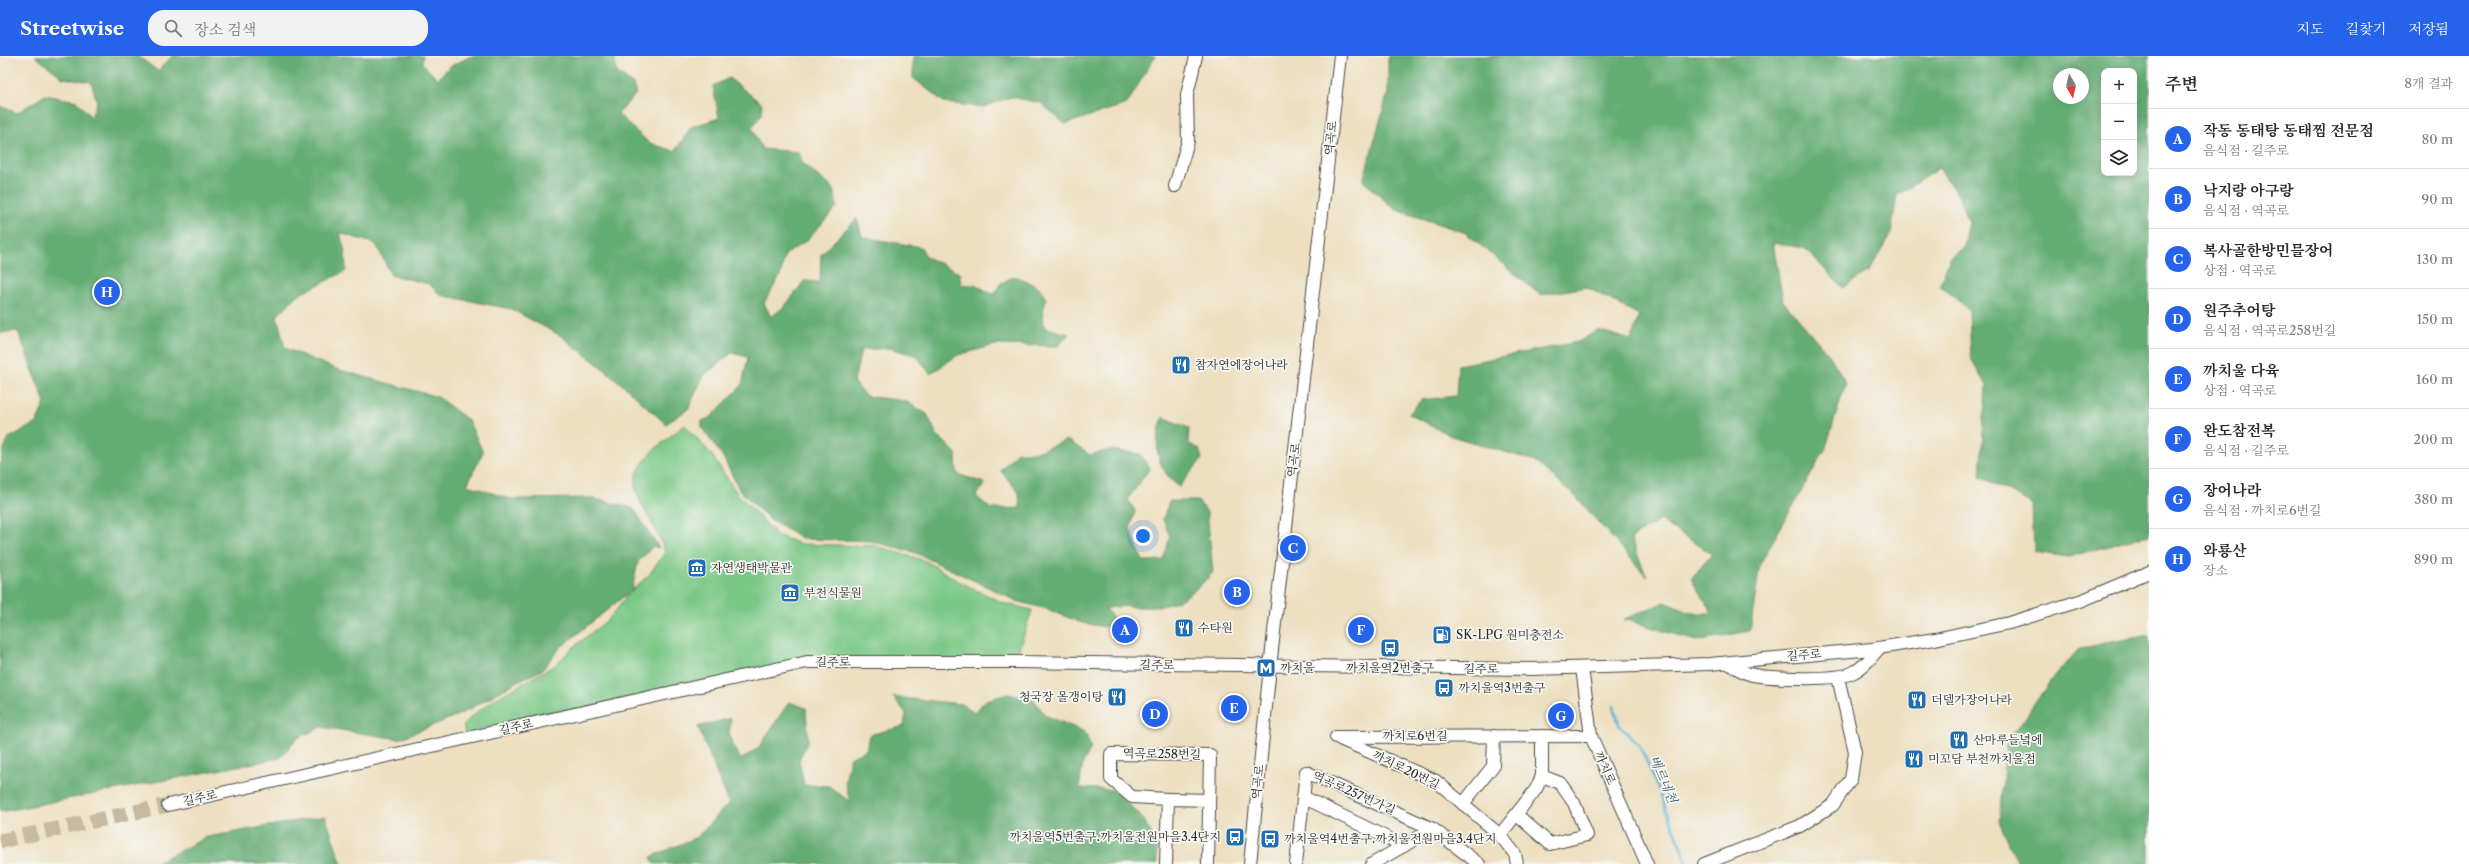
<!DOCTYPE html>
<html lang="ko">
<meta charset="utf-8">
<style>
:root{--surface:#fff;--page:#f2f2f3;--text:#2b2b33;--muted:#7c7c81;--line:#e1e1e2;--accent:#2563eb}
body{margin:0;font-family:"Libre Caslon Text","Noto Serif KR",serif;background:var(--page);color:var(--text)}
.controls{position:absolute;right:12px;top:12px;display:grid;overflow:hidden;border-radius:8px;box-shadow:0 2px 10px #0003}
.controls button{width:36px;height:36px;display:grid;place-items:center;padding:0;border:0;border-bottom:1px solid var(--line);background:var(--surface);color:var(--text);font:20px sans-serif}
.compass{position:absolute;left:2053px;top:12px;width:36px;height:36px;border-radius:50%;background:var(--surface);box-shadow:0 2px 10px #0003;rotate:171deg}
.you{position:absolute;left:1143px;top:480px;width:14px;height:14px;margin:-10px;border:3px solid #fff;border-radius:50%;background:#1a73e8;box-shadow:0 0 0 6px #1a73e833}
.badge{display:grid;place-items:center;width:26px;height:26px;border-radius:50%;background:var(--accent);color:#fff;font-size:13px;font-weight:700}
.pin{position:absolute;translate:-50% -50%;border:2px solid #fff;box-shadow:0 1px 4px #0006}
.list{margin:0;padding:0;list-style:none}
h2{display:flex;justify-content:space-between;align-items:center;height:52px;margin:0;padding:0 16px;font-size:17px}
h2 small{font-size:13px;font-weight:400;color:var(--muted)}
.list li{display:grid;grid-template-columns:26px 1fr auto;gap:12px;align-items:center;box-sizing:border-box;height:60px;padding:0 16px;border-top:1px solid var(--line)}
.list b{display:block;font-size:15px;white-space:nowrap}
.list p{margin:0;font-size:13px;white-space:nowrap;color:var(--muted)}
.list em{font-size:13px;font-style:normal;color:var(--muted)}
.icon{flex:none;width:22px;height:22px;fill:none;stroke:currentColor;stroke-width:2;stroke-linecap:round;stroke-linejoin:round}
.map{position:relative;flex:none;width:2149px;height:808px;overflow:hidden}
header{display:flex;align-items:center;gap:24px;box-sizing:border-box;height:56px;padding:0 20px;background:var(--accent);color:#fff}
header strong{font-size:19px}
nav{display:flex;gap:22px;margin-inline-start:auto;font-size:14px}
.search{width:280px;height:36px;background:var(--page);display:flex;align-items:center;gap:10px;box-sizing:border-box;padding:0 14px;border-radius:16px;color:var(--muted);font-size:15px}
main{display:flex}
aside{flex:1;background:var(--surface)}
.map>svg:first-child{display:block}
</style>
<header>
<strong>Streetwise</strong>
<div class="search"><svg class="icon" aria-label="search" viewBox="0 0 24 24"><circle cx="10" cy="10" r="6"/><path d="M15 15l6 6"/></svg>장소 검색</div>
<nav><a>지도</a><a>길찾기</a><a>저장됨</a></nav>
</header>
<main>
<div class="map">
<svg width="2149" height="808" viewBox="0 0 2149 808">
<rect width="100%" height="100%" fill="#f6f6f2"/>
<filter id="ink" filterUnits="userSpaceOnUse"><feTurbulence type="fractalNoise" baseFrequency=".025" numOctaves="2"/><feDisplacementMap in="SourceGraphic" scale="8" xChannelSelector="R" yChannelSelector="G"/><feConvolveMatrix kernelMatrix="1 2 1 2 8 2 1 2 1" color-interpolation-filters="sRGB"/></filter>
<filter id="wash" filterUnits="userSpaceOnUse"><feTurbulence type="fractalNoise" baseFrequency=".012" numOctaves="4" result="noise"/><feDisplacementMap in="SourceGraphic" scale="16" xChannelSelector="R" yChannelSelector="G"/><feGaussianBlur stdDeviation="0.9" result="paint"/><feColorMatrix in="noise" values="0 0 0 0 0 0 0 0 0 0 0 0 0 0 0 0 0 1.4 0 .05"/><feComposite in="paint" operator="in"/></filter>
<g filter="url(#wash)">
<rect width="100%" height="100%" fill="#eddfbf"/>
<path fill="#7ac786" stroke="#527958" d="M685,369l26,29 26,39 40,42 23,9 76,2 50,15 36,22 41,20 29,7 -17,52h-208l-340,76 -4,-12 11,-12 21,-15 60,-34 21,-20 34,-27 18,-24 21,-19 16,-23c-7,-21 -20,-39 -28,-59 -12,-25 31,-55 48,-68z"/>
<g fill="#63ac73" stroke="#476c4f" fill-rule="evenodd">
<path d="M35,0h103l20,15 14,-15h251l-1,7 15,16 12,-12 22,-11h144l1,15 17,14 3,9 -18,20 31,29 26,8 16,-24 28,-9 -6,-32 16,-8 33,26v10l-10,14 10,21 37,3 4,12 31,25 3,18 -30,33 -22,15 -5,21 -16,27 7,14 14,-11 19,-25 16,1 1,-28 36,-36 5,19 59,10 5,10 34,16 1,12h15l18,10 6,-11 14,-8 25,11 7,12 -4,19 4,10 23,6 -11,12 -63,-1 -37,10 -28,19 -13,-18 -27,-8 -29,2 -7,31 11,15 41,5 21,13 9,19 20,20 1,21 28,9 -9,13 15,13 29,-1 -1,-15 -19,-23 17,-18h19l31,-12 23,15 20,-5 30,4 10,14 -22,31 7,12 -5,19 13,31 20,-1 7,-23 -7,-18 6,-18h29l9,11 6,60c-21,24 -40,37 -73,35 -12,0 -23,-2 -34,2l8,10 -8,8 -24,-4 -35,-14 -28,-7 -103,-49 -26,-7 -20,-5 -67,-2 -33,-19 -30,-29 -17,-34 -21,-29v-7l9,-4 31,-32 6,-28 -16,-4 -28,22 -16,34 -22,15 -57,-51 -48,-37 -50,-27 -71,-14 -11,-11 -38,-9 -15,-31 -36,-11 5,19 1,19 -50,25 -19,20 8,32 51,21 102,28 30,23 15,32 -16,33 44,14 80,-1 42,10 26,40 -6,-2 -15,16 -6,28 -71,57 -19,23 -22,10 -57,33 -64,26 -78,-12 -25,12 -16,19 -280,54v-348l7,-25 29,-16 9,-20 -27,-72 -18,2v-227l17,7 28,-18 32,6 14,16 6,-15 -6,-20 -28,-4z"/>
<polygon points="913,0 1155,0 1127,48 1065,68 1041,47 1011,41 983,51 945,47 913,22"/>
<path d="M1388,0h761v479l-81,22 -34,-5 -2,-48 -52,-28 6,-90 -15,-27 -2,-49 -29,-25 10,-27 14,-12 5,-23 -10,-26 -20,-29 -42,27 -6,39 -22,37 -26,17 -39,-40 -31,-5 10,58 47,55 16,27 -21,67 -65,114 -10,67 -54,10 -72,-22 41,-17 26,11h21l-21,-34 21,-25 -52,-34 -29,19 16,38 -72,-81 -40,-35 -84,-25 -42,-22 12,-14 35,-4 2,-31 120,-23 20,-12 33,10 8,-25 -53,-28 -46,8 -74,-62 -70,-23 -33,-29 25,-89zM2104,15h30v102h-30zM2059,18h24v24h-24z"/>
<path d="M1163,361l26,11 -1,15 11,6 3,10 -23,28c-24,-19 -26,-42 -16,-70z"/>
<polygon points="2149,579 2149,808 2018,808 1999,765 2006,690 2050,625 2080,592"/>
<polygon points="1008,638 1034,644 1045,659 1085,676 1091,692 1083,707 1079,732 1113,734 1138,757 1156,784 1157,808 654,808 651,801 697,781 729,747 698,671 731,662 729,680 741,704 759,691 789,646 806,652 808,685 799,704 804,729 829,730 850,746 845,727 850,702 866,694 869,679 904,670 906,657 893,641 962,648 974,657 986,644"/>
<polygon points="325,760 342,808 153,808 207,781"/>
</g>
<g fill="none" stroke-linecap="round" stroke-linejoin="round">
<polyline stroke="#5ab5d8" stroke-width="2.5" points="1614,650 1619,669 1639,689 1648,708 1688,808"/>
</g>
</g>
<g filter="url(#ink)">
<g fill="none" stroke-linecap="round" stroke-linejoin="round">
<polyline stroke="#c6bba1" stroke-width="15" stroke-dasharray="15 8" stroke-linecap="butt" points="0,785 168,749"/>
<defs>
<g id="minor">
<polyline points="1175,130 1188,85 1187,39 1196,0"/>
<path d="M1728,607c7,4 17,11 25,12 19,3 82,6 99,-2 11,-5 19,-15 27,-25"/>
<polyline points="1582,612 1591,680 1647,808"/>
<polyline points="1336,681 1591,680"/>
<polyline points="1340,683 1436,725 1500,779 1515,798 1517,808"/>
<polyline points="1303,741 1404,790"/>
<polyline points="1168,743 1209,744"/>
<polyline points="1463,748 1493,710 1494,680"/>
<polyline points="168,749 807,606 1015,606 1531,613 1710,608 1872,593 1935,583 2009,567 2083,544 2149,516"/>
<polyline points="1517,759 1550,788 1587,779 1574,747 1560,727 1542,720"/>
<polyline points="1500,779 1536,733 1542,720 1542,680"/>
<polyline points="1166,808 1168,743 1132,741 1111,723 1111,698 1210,699 1208,808"/>
<polyline points="1250,808 1270,611 1340,0"/>
<polyline points="1296,808 1306,716 1433,773 1479,808"/>
<polyline points="1372,808 1433,773"/>
<polyline points="1704,808 1800,770 1833,749 1851,723 1855,696 1838,621"/>
</g>
</defs>
<use href="#minor" stroke="#484641" stroke-width="14"/>
<use href="#minor" stroke="#fff" stroke-width="12"/>
</g>
</g>
<defs>
<symbol id="restaurant-square" viewBox="-11 -11 22 22"><rect x="-9" y="-9" width="18" height="18" rx="4" fill="#1f6fb2" stroke="#f6f6f2"/><path d="M-5-6h1v4h1v-4h1v4h1v-4h1v5L-1.5 .5V6h-2V.5L-5-1ZM5-6V6H3V1.5H1.5Q1.5-4 5-6Z" fill="#fff"/></symbol>
<symbol id="museum-square" viewBox="-11 -11 22 22"><rect x="-9" y="-9" width="18" height="18" rx="4" fill="#1f6fb2" stroke="#f6f6f2"/><path d="M0-6L6-3V-2H-6V-3ZM-5-1h2V3h-2ZM-1-1h2V3h-2ZM3-1h2V3H3ZM-6 4H6V6H-6Z" fill="#fff"/></symbol>
<symbol id="fuel-square" viewBox="-11 -11 22 22"><rect x="-9" y="-9" width="18" height="18" rx="4" fill="#1f6fb2" stroke="#f6f6f2"/><path d="M-5.5-6h7V0h2V4h1.3V-2.5L3-4.5l.8-.8L6-3V5H2.5V1h-1V6h-7ZM-4.2-4.7v3.2H.2V-4.7Z" fill="#fff"/></symbol>
<symbol id="bus-square" viewBox="-11 -11 22 22"><rect x="-9" y="-9" width="18" height="18" rx="4" fill="#1f6fb2" stroke="#f6f6f2"/><path d="M-5-6H5V4H4V6H2V4H-2V6H-4V4H-5ZM-3.5-4V0h7V-4ZM-3.5 1.2v1.5H-2V1.2ZM2 1.2v1.5H3.5V1.2Z" fill="#fff"/></symbol>
<symbol id="metro-square" viewBox="-11 -11 22 22"><rect x="-9" y="-9" width="18" height="18" rx="4" fill="#1f6fb2" stroke="#f6f6f2"/><path d="M-5.5 5V-5H-3L0 0L3-5H5.5V5H3V-.5L0 4L-3-.5V5Z" fill="#fff"/></symbol>
</defs>
<g fill-rule="evenodd">
<use href="#restaurant-square" x="1170" y="298" width="22" height="22"/>
<use href="#museum-square" x="686" y="501" width="22" height="22"/>
<use href="#museum-square" x="779" y="526" width="22" height="22"/>
<use href="#restaurant-square" x="1173" y="561" width="22" height="22"/>
<use href="#fuel-square" x="1431" y="568" width="22" height="22"/>
<use href="#bus-square" x="1379" y="581" width="22" height="22"/>
<use href="#metro-square" x="1255" y="601" width="22" height="22"/>
<use href="#bus-square" x="1433" y="621" width="22" height="22"/>
<use href="#restaurant-square" x="1106" y="630" width="22" height="22"/>
<use href="#restaurant-square" x="1906" y="633" width="22" height="22"/>
<use href="#restaurant-square" x="1948" y="673" width="22" height="22"/>
<use href="#restaurant-square" x="1903" y="692" width="22" height="22"/>
<use href="#bus-square" x="1224" y="770" width="22" height="22"/>
<use href="#bus-square" x="1259" y="772" width="22" height="22"/>
</g>
<g text-anchor="middle" stroke-width="3.5" stroke-linejoin="round" paint-order="stroke">
<g font-size="12" fill="#2b2b2b" stroke="#f6f6f2">
<text transform="translate(1331 82) rotate(-84)" y="4">역곡로</text>
<text transform="translate(1294 404) rotate(-83)" y="4">역곡로</text>
<text transform="translate(1804 599) rotate(-5)" y="4">길주로</text>
<text x="833" y="610">길주로</text>
<text transform="translate(1157 609) rotate(1)" y="4">길주로</text>
<text x="1481" y="617">길주로</text>
<text transform="translate(516 671) rotate(-13)" y="4">길주로</text>
<text x="1415" y="684">까치로6번길</text>
<text transform="translate(1162 698) rotate(1)" y="4">역곡로258번길</text>
<text transform="translate(1605 712) rotate(66)" y="4">까치로</text>
<text transform="translate(1406 714) rotate(26)" y="4">까치로20번길</text>
<text transform="translate(1258 726) rotate(-84)" y="4">역곡로</text>
<text transform="translate(1354 737) rotate(24)" y="4">역곡로257번가길</text>
<text transform="translate(200 742) rotate(-13)" y="4">길주로</text>
</g>
<g font-size="12" fill="#2b2b2b" stroke="#f6f6f2" text-anchor="start">
<text x="1195" y="313">참자연에장어나라</text>
<text x="711" y="516">자연생태박물관</text>
<text x="804" y="541">부천식물원</text>
<text x="1198" y="576">수타원</text>
<text x="1456" y="583">SK-LPG 원미충전소</text>
<text x="1280" y="616">까치울</text>
<text x="1390" y="616" text-anchor="middle">까치울역2번출구</text>
<text x="1458" y="636">까치울역3번출구</text>
<text x="1103" y="645" text-anchor="end">청국장 올갱이탕</text>
<text x="1931" y="648">더델가장어나라</text>
<text x="1973" y="688">산마루들녘에</text>
<text x="1928" y="707">미꼬담 부천까치울점</text>
<text x="1221" y="785" text-anchor="end">까치울역5번출구.까치울전원마을3.4단지</text>
<text x="1284" y="787">까치울역4번출구.까치울전원마을3.4단지</text>
</g>
<g font-size="13" font-style="italic" fill="#3b5b68" stroke="#f6f6f2">
<text transform="translate(1664 723) rotate(67)" y="5">베르네천</text>
</g>
</g>
</svg>
<div class="controls">
<button>+</button>
<button>−</button>
<button><svg class="icon" aria-label="layers" viewBox="0 0 24 24"><path d="M12 4l9 5-9 5-9-5zM3 14l9 5 9-5"/></svg></button>
</div>
<svg class="compass" viewBox="-18 -18 36 36"><path d="M0-13l5 13h-10z" fill="#e53935"/><path d="M0 13l5-13h-10z" fill="#7c7c81"/></svg>
<div class="you"></div>
<div class="pin badge" style="left:1125px;top:574px">A</div>
<div class="pin badge" style="left:1237px;top:536px">B</div>
<div class="pin badge" style="left:1293px;top:492px">C</div>
<div class="pin badge" style="left:1155px;top:658px">D</div>
<div class="pin badge" style="left:1234px;top:652px">E</div>
<div class="pin badge" style="left:1361px;top:574px">F</div>
<div class="pin badge" style="left:1561px;top:660px">G</div>
<div class="pin badge" style="left:107px;top:236px">H</div>
</div>
<aside>
<h2>주변<small>8개 결과</small></h2>
<ul class="list">
<li><span class="badge">A</span><div><b>작동 동태탕 동태찜 전문점</b><p>음식점 · 길주로</p></div><em>80 m</em></li>
<li><span class="badge">B</span><div><b>낙지랑 아구랑</b><p>음식점 · 역곡로</p></div><em>90 m</em></li>
<li><span class="badge">C</span><div><b>복사골한방민믈장어</b><p>상점 · 역곡로</p></div><em>130 m</em></li>
<li><span class="badge">D</span><div><b>원주추어탕</b><p>음식점 · 역곡로258번길</p></div><em>150 m</em></li>
<li><span class="badge">E</span><div><b>까치울 다육</b><p>상점 · 역곡로</p></div><em>160 m</em></li>
<li><span class="badge">F</span><div><b>완도참전복</b><p>음식점 · 길주로</p></div><em>200 m</em></li>
<li><span class="badge">G</span><div><b>장어나라</b><p>음식점 · 까치로6번길</p></div><em>380 m</em></li>
<li><span class="badge">H</span><div><b>와룡산</b><p>장소</p></div><em>890 m</em></li>
</ul>
</aside>
</main>
